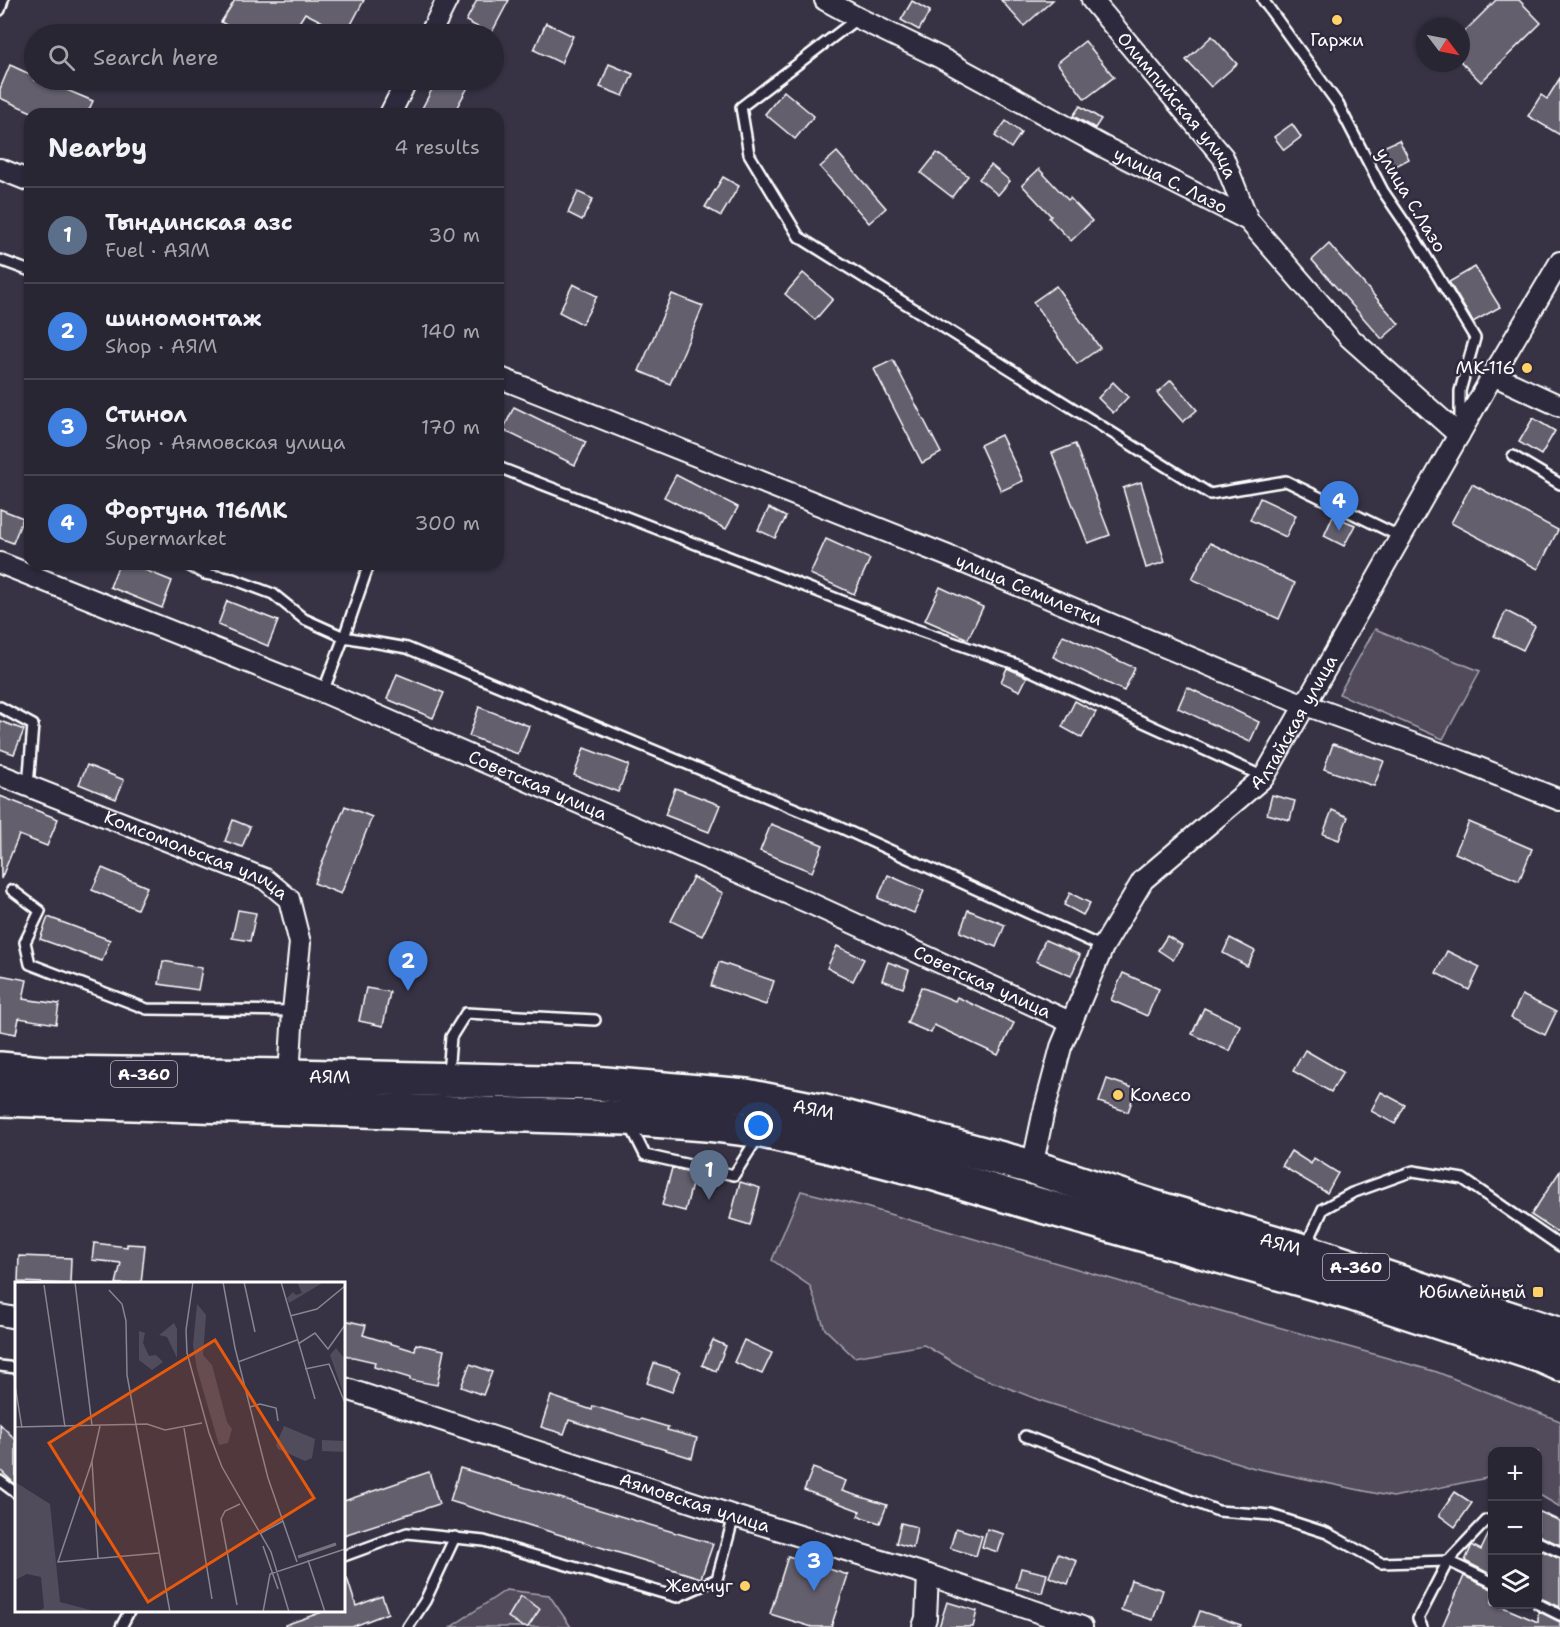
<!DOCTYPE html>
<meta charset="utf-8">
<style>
:root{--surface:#292634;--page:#312e3c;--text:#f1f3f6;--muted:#a5a5ac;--line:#45434f;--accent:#db2777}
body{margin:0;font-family:"Shantell Sans",sans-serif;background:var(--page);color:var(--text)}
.controls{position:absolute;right:18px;bottom:18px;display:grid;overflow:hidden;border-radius:12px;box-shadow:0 2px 4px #0004}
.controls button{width:54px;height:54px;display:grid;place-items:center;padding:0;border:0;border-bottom:2px solid var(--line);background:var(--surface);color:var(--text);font:30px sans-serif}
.compass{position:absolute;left:1416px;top:18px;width:54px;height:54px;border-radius:50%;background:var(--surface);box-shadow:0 2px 4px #0004;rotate:122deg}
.you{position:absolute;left:759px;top:1126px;width:21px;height:21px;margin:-15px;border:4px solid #fff;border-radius:50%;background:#1a73e8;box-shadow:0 0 0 9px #1a73e833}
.badge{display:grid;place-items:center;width:39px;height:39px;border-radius:50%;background:var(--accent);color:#fff;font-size:20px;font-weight:700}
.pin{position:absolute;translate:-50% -50px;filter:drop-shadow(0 2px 3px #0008)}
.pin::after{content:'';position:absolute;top:32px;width:21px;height:18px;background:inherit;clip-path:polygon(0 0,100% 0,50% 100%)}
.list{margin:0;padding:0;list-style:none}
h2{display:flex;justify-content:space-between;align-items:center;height:78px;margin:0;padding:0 24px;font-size:26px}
h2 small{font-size:20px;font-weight:400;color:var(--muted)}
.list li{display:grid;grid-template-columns:39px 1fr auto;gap:18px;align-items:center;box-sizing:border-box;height:96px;padding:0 24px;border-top:2px solid var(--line)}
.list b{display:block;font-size:22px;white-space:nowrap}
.list p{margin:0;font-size:20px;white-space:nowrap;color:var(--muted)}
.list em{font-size:20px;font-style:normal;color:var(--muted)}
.icon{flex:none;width:33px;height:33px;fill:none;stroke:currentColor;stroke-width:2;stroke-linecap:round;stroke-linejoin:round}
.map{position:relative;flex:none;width:1560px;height:1627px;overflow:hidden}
.search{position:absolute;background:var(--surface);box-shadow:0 2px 4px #0004;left:24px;top:24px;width:480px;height:66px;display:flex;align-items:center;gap:15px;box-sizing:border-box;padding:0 21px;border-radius:33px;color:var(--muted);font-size:22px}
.panel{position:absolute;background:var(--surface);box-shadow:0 2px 4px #0004;left:24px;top:108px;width:480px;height:462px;border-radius:18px}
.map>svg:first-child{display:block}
</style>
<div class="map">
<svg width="1560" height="1627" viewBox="0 0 1560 1627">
<rect width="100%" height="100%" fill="#373345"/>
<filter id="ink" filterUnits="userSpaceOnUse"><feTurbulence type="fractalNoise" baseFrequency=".0167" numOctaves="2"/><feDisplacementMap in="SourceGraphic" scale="12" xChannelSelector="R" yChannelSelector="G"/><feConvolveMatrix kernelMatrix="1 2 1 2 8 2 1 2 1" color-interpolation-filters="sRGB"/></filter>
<g filter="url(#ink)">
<g fill="#514c5c" stroke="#a8a6ae" stroke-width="1.5">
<polygon points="1375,629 1480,671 1443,739 1339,694"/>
<polygon points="801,1191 862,1206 1207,1307 1437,1372 1560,1421 1560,1507 1538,1494 1538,1452 1492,1452 1492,1477 1393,1497 1254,1468 1039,1400 975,1375 924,1345 854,1357 825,1329 810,1286 772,1260"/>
<polygon points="506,1590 549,1595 571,1627 451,1627"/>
</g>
<g fill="#635f6d" stroke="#fff" stroke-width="1.5">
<polygon points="235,0 364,0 346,34 305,13 292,34 241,34 221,22"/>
<polygon points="477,0 509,0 491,34 466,21"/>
<polygon points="1001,0 1053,0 1024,26"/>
<polygon points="1496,0 1519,0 1541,23 1481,82 1461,62 1461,35"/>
<polygon points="912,1 930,11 919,30 901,20"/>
<polygon points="546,23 573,36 561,63 534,50"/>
<polygon points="1212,36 1237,64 1211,87 1186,60"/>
<polygon points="1085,41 1114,77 1085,99 1057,63"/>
<polygon points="609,64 633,74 623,96 600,87"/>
<polygon points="10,65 34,76 34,80 43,80 93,101 87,114 36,114 0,98 0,89"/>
<polygon points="1560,78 1560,135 1528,116 1541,95 1547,99"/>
<polygon points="437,80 472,80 453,114 419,114"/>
<polygon points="784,91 814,116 795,139 765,114"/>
<polygon points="1080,106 1101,119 1095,128 1073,116"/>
<polygon points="1006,121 1021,133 1011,148 995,136"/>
<polygon points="1292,124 1301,137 1284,150 1274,137"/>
<polygon points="1399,140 1409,159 1392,168 1381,148"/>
<polygon points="837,152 886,208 869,223 820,167"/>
<polygon points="937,153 968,176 952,197 921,173"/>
<polygon points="991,165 1010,181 998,195 979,179"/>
<polygon points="1039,169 1068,200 1070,198 1092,221 1071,241 1049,218 1051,216 1022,185"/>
<polygon points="723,177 739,186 721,216 705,207"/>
<polygon points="578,192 593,199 582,220 568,213"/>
<polygon points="1329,244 1399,324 1382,339 1312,260"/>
<polygon points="1475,267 1500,307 1473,322 1449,282"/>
<polygon points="803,273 833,299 815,320 785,294"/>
<polygon points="573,284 597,296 582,324 559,312"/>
<polygon points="1056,286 1100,348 1077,364 1033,302"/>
<polygon points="672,294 703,306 670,384 639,371"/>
<polygon points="893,360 941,453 922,463 874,369"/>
<polygon points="1171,380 1197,410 1183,422 1157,393"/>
<polygon points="1113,382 1128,397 1113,413 1098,398"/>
<polygon points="514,407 586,442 575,465 503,430"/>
<polygon points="1533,418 1555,431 1541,455 1519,442"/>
<polygon points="1001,435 1023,481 1001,491 980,445"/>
<polygon points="1075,444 1110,535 1088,543 1052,453"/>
<polygon points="676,475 738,507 726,529 664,497"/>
<polygon points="1141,482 1165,562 1146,568 1123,488"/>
<polygon points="1472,484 1558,530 1538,569 1451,523"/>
<polygon points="1260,498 1296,515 1286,537 1250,520"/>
<polygon points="769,508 786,517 775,538 758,530"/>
<polygon points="0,509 23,518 13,543 0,538"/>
<polygon points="1333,516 1355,525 1344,546 1324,536"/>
<polygon points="826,539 870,559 854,594 810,574"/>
<polygon points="1210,543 1295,583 1279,619 1192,579"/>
<polygon points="119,564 130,564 172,581 162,608 110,587"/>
<polygon points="940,587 983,607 968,639 925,620"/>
<polygon points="227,601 278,621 268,646 218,625"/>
<polygon points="1506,611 1535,626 1523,650 1494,636"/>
<polygon points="1063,635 1135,668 1124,691 1053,657"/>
<polygon points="1007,668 1027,677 1020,691 1001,682"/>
<polygon points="397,674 444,693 433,718 387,699"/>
<polygon points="1187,687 1259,722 1250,742 1178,708"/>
<polygon points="1075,701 1096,712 1082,738 1062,727"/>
<polygon points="479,707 529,726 518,754 469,736"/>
<polygon points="0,721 24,730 14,754 0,749"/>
<polygon points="1333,744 1384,761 1374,786 1324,769"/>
<polygon points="584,748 629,765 618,792 574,775"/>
<polygon points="87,765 124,780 116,799 79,784"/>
<polygon points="675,788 720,805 709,832 665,815"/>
<polygon points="1272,795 1295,801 1290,820 1267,814"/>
<polygon points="0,796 58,819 47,846 19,835 1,879"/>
<polygon points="345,806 372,817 341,894 314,883"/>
<polygon points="1332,810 1348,817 1339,840 1323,834"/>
<polygon points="233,820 250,827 242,847 225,841"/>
<polygon points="1469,822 1532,849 1519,881 1455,853"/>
<polygon points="771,824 823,845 812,872 760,851"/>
<polygon points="102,868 147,887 137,909 92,890"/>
<polygon points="888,875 924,891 914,913 878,898"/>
<polygon points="693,877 723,893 702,936 671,921"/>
<polygon points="1070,893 1090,903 1083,915 1064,905"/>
<polygon points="238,910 256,913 250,941 232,938"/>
<polygon points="968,910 1005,925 996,947 960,932"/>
<polygon points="48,917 110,940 102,961 40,939"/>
<polygon points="1167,936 1182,945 1173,960 1158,950"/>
<polygon points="1230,938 1255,951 1247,966 1223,953"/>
<polygon points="1045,940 1080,955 1071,976 1036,961"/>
<polygon points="837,946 864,959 853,981 827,968"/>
<polygon points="1447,951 1480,967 1469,990 1436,973"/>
<polygon points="163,961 202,968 198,990 159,984"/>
<polygon points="719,962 774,981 766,1005 711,986"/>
<polygon points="888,962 909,970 903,988 882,980"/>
<polygon points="1123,973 1159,989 1147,1016 1111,1000"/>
<polygon points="0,975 27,980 23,999 59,1004 56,1024 19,1018 16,1034 0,1031"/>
<polygon points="921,987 955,1001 957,997 1014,1023 998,1055 934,1025 931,1033 907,1023"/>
<polygon points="366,988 390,992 383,1026 359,1021"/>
<polygon points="1522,995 1556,1012 1545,1035 1511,1018"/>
<polygon points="1204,1008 1240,1025 1229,1051 1192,1034"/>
<polygon points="1305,1050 1343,1072 1331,1092 1293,1071"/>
<polygon points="1107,1079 1136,1089 1128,1112 1099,1102"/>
<polygon points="1381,1092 1405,1105 1395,1124 1371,1111"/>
<polygon points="1291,1151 1311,1164 1314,1158 1338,1173 1327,1193 1282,1166"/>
<polygon points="672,1168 695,1173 685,1211 662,1205"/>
<polygon points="1560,1171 1560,1234 1531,1215"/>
<polygon points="740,1182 760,1188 750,1225 730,1219"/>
<polygon points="94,1243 127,1247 127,1244 145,1245 141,1284 116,1284 121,1263 92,1260"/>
<polygon points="19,1256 71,1258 70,1284 18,1282"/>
<polygon points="344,1320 366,1325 363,1335 415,1351 416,1344 444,1350 437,1385 410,1380 410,1378 374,1367 375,1362 344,1355"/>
<polygon points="713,1340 726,1346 716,1371 702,1365"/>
<polygon points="744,1340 772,1353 762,1374 734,1362"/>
<polygon points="654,1363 680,1371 672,1392 647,1383"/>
<polygon points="470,1364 492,1372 483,1395 461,1387"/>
<polygon points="551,1396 592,1410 593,1406 640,1420 641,1419 668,1427 667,1430 697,1438 692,1458 569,1420 564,1434 541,1427"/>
<polygon points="0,1424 16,1440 16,1485 0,1470"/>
<polygon points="460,1468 713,1544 701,1578 450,1501"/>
<polygon points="813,1468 846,1481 842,1491 887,1505 880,1523 858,1516 860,1511 804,1490"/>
<polygon points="429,1472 439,1504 344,1535 344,1501"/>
<polygon points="1455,1492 1472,1503 1455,1527 1439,1515"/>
<polygon points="1538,1511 1560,1521 1560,1545 1538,1535"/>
<polygon points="901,1523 917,1527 913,1548 896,1543"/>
<polygon points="956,1528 982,1536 976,1556 950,1548"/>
<polygon points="987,1529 1004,1534 998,1552 982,1547"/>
<polygon points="1491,1529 1492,1529 1492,1575 1465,1561 1472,1545 1481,1550"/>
<polygon points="1538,1549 1560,1559 1560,1607 1538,1597"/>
<polygon points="1058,1554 1077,1561 1068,1584 1049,1577"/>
<polygon points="788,1556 848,1575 831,1627 812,1627 770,1614"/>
<polygon points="1021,1568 1047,1574 1042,1593 1016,1587"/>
<polygon points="1464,1576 1492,1589 1492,1605 1498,1605 1538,1622 1538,1611 1560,1622 1560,1627 1442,1627"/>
<polygon points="347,1578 356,1606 382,1596 388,1613 352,1627 285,1627 285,1625 325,1611 344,1611 344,1579"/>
<polygon points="1131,1580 1163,1590 1153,1620 1121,1610"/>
<polygon points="521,1596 540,1609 528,1627 523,1627 508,1617"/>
<polygon points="947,1602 977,1611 973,1627 939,1627"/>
<polygon points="1200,1611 1241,1625 1240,1627 1194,1627"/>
</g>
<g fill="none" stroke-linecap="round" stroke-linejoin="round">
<defs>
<g id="lane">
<polyline points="1263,0 1338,104 1383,191 1413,235 1475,338 1460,391 1460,424"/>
<polyline points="0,10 3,0"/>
<polyline points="858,18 741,107 749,154 799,237 1210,494 1286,481 1401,537"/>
<polyline points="0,260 30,271"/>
<polyline points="1513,456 1560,484"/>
<polyline points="498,467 909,627 1018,665 1264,777"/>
<polyline points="186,564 205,574 233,579 273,594 304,619 344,637 407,648 839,827 1103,947"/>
<polyline points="323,692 344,637 369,564"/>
<polyline points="0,707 33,725 28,786"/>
<polyline points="12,890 40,911 25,942 30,964 147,1009 293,1011"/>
<polyline points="448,1074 451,1037 466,1013 595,1020"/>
<polyline points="630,1125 645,1155 734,1175 758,1137"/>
<polyline points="1306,1246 1323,1209 1352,1193 1413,1171 1463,1179 1560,1246"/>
<polyline points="0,1366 16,1368"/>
<polyline points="1025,1436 1218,1511 1271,1515 1327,1533 1381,1563 1448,1561 1492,1582"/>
<polyline points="0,1481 16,1493"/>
<polyline points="1538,1542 1560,1552"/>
<polyline points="344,1556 407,1533 484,1541 677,1597 717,1579 734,1516"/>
<polyline points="1538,1604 1560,1615"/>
<polyline points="121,1627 130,1610"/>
<polyline points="408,1627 425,1601 455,1537"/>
<polyline points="1422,1627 1418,1619 1448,1561 1487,1520 1492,1522"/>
</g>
<g id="street">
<path id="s1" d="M825,0l33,18 81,39 165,90 144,73 101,117 110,98"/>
<path id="s2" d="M1092,0l131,157 25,63"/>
<polyline points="430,34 447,0"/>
<polyline points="390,114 407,80"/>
<polyline points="0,169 30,181"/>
<polyline points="1493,375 1560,406"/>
<path id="s3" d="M498,377l450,179 344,144 172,62 96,38"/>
<path id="s4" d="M0,563l323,129 491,213 256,117"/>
<path id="s5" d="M0,775l265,104 24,20 11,44 -7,68 -4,65"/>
<path id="s6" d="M1032,1167l11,-52 18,-68 42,-100 40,-67 121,-103 229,-402 67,-113"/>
<polyline points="0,1315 16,1318"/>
<path id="s7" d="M344,1388l390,128 194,59 154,52"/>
<polyline points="923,1627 926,1618 928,1575"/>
</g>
<g id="highway">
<path id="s8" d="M0,1069l43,4 246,3 304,7 153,13 75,15 211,56 118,39 154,45 256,84"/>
<polyline points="0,1099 626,1118 706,1124 762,1131 829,1146 932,1173 1025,1201 1353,1294 1542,1356 1560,1364"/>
</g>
</defs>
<use href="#lane" stroke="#fff" stroke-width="14"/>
<use href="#street" stroke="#fff" stroke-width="24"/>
<use href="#highway" stroke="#fff" stroke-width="38"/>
<use href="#lane" stroke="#2f2a3d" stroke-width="9"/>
<use href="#street" stroke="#2f2a3d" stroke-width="20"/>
<use href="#highway" stroke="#2f2a3d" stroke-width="33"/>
</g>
</g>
<g fill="#ffd166" stroke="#2f2a3d" stroke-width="2">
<circle cx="1337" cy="20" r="6"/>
<circle cx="1527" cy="368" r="6"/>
<circle cx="1118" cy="1095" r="6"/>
<rect x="1532" y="1286" width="12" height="12" rx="3"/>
<circle cx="745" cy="1586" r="6"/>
</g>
<g text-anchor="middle" stroke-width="5" stroke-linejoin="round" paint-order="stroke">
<g fill="#2f2a3d" stroke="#c1bfc5" stroke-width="1.5">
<rect x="111" y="1061" width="66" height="26" rx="4.5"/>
<rect x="1323" y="1254" width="66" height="26" rx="4.5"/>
</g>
<g font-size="16" font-weight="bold" fill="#fff">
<text x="144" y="1080">А-360</text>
<text x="1356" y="1273">А-360</text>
</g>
<g font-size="18" fill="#fff" stroke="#2f2a3d" text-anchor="end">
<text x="1337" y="46" text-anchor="middle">Гаржи</text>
<text x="1515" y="374">МК-116</text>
<text x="1130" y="1101" text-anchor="start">Колесо</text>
<text x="1526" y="1298">Юбилейный</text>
<text x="733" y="1592">Жемчуг</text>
</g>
<g font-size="18" fill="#fff" stroke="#2f2a3d">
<text dy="6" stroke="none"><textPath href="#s2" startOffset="136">Олимпийская улица</textPath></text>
<text dy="6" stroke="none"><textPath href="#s1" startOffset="390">улица С. Лазо</textPath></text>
<text transform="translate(1411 200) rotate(59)" y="6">улица С.Лазо</text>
<text dy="6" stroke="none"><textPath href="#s3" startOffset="572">улица Семилетки</textPath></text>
<text dy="6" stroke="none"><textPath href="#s6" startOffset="531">Алтайская улица</textPath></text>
<text dy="6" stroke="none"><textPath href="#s4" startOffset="582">Советская улица</textPath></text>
<text dy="6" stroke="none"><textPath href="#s5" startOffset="212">Комсомольская улица</textPath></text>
<text dy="6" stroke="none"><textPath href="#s4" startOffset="1068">Советская улица</textPath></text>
<text dy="6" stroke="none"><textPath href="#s8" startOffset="330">АЯМ</textPath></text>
<text dy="6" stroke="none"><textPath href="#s8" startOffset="816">АЯМ</textPath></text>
<text dy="6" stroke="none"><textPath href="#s8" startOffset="1302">АЯМ</textPath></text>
<text dy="6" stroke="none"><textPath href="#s7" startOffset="369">Аямовская улица</textPath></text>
</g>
</g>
<g transform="translate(15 1282)">
<rect width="330" height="330" fill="#373345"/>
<path d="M282,0h27l-35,21 -2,-5 6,-6 3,3 6,-2zM182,22l9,11 -3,40 9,10 15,57 5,7 -4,14 -9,2 -22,-76 -4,-24zM159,41l3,6v29l-10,-21 -8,-2zM124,49l6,2 -2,10 6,13 7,-1 7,7 -11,8 -13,-10zM321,66l9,11v39l-15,-43zM269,144l31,13 -3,19 -7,3 -27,-12 -2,-4zM307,158l23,1v11l-23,-1zM0,200l35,22 10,98 38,10h-62l8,-4 -3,-31 -14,-3 -12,6z" fill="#514c5c"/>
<path fill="none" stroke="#76737f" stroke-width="3" d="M283,275l38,-13"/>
<path fill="none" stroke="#87858f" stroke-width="1.5" d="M60,0l17,144M178,0l-7,48 1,23 22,80 13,34 49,85 18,60M208,0l12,66 33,130 29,84M229,0l11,50M266,0l34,117M29,3l21,142M94,8l13,14 4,17 1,54 43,237M275,34l27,-7 28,-23M283,62l17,-11 13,16 17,-24M223,80l59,-22M290,87l24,-5 16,39M0,103l7,43M235,125l10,-3 16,4 2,13M0,145l132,-3 18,6 37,-7M169,146l28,171M77,179l-34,101 101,-9M246,251l22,-12M248,264l15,43M83,276l-6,-97 8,-35M293,278l17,52M222,323l-16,-86 4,-8 15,-7M248,330l7,-38 75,-25"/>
<path fill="#e8590c" fill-opacity="0.15" stroke="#e8590c" stroke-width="3" d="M200,58l99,158 -166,104 -99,-159z"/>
<rect width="330" height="330" fill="none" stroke="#fff" stroke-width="3"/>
</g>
</svg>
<div class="controls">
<button>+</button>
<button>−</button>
<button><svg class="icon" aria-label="layers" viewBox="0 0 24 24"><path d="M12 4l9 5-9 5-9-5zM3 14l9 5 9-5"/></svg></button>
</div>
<svg class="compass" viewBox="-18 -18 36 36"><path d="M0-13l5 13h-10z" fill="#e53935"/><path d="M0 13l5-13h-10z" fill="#a5a5ac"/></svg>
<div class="you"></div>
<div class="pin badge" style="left:709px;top:1200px;background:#5c6f8a">1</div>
<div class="pin badge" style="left:408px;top:991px;background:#3f7fe0">2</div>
<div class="pin badge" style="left:814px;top:1591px;background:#3f7fe0">3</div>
<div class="pin badge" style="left:1339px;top:531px;background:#3f7fe0">4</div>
<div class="search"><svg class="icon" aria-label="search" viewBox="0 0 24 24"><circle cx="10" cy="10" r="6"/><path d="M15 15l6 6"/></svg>Search here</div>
<section class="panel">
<h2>Nearby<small>4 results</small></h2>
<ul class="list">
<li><span class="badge" style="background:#5c6f8a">1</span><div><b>Тындинская азс</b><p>Fuel · АЯМ</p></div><em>30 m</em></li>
<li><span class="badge" style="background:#3f7fe0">2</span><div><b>шиномонтаж</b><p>Shop · АЯМ</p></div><em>140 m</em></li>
<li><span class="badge" style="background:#3f7fe0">3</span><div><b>Стинол</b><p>Shop · Аямовская улица</p></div><em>170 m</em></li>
<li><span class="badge" style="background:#3f7fe0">4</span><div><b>Фортуна 116МК</b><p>Supermarket</p></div><em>300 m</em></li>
</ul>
</section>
</div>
